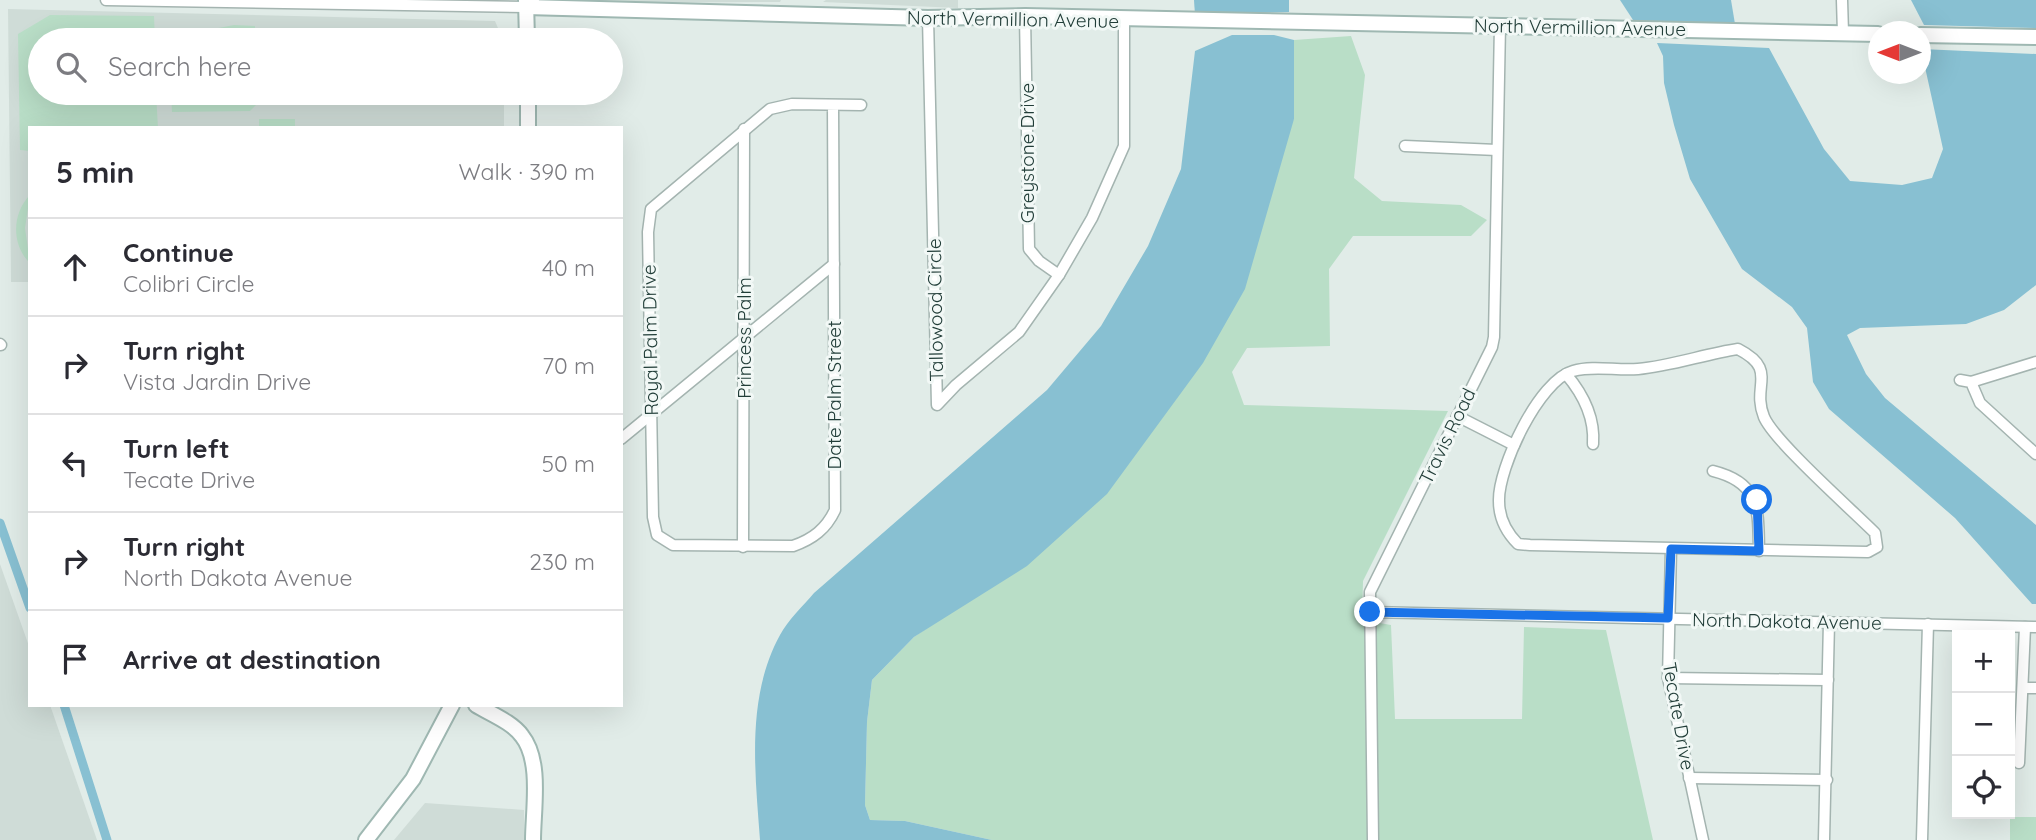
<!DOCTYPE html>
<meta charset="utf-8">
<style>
:root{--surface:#fff;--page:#f7f7f7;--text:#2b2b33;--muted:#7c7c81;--line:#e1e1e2}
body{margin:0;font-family:Quicksand,sans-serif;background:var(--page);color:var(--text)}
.controls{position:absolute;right:21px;bottom:21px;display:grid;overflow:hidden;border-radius:0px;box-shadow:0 7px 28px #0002}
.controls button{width:63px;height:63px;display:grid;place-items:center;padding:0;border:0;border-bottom:2px solid var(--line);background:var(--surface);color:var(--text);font:35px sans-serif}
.compass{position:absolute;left:1868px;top:21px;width:63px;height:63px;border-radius:50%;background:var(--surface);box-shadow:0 7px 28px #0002;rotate:270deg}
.stop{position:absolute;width:21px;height:21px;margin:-16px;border:5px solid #1a73e8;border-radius:50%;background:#fff}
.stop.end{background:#1a73e8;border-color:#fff;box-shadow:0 2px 7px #0008}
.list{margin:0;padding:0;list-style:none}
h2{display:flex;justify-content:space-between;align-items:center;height:91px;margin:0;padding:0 28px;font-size:30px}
h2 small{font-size:23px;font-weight:400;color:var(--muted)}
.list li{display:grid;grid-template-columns:46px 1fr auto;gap:21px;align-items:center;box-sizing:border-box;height:98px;padding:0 28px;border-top:2px solid var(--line)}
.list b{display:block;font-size:26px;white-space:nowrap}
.list p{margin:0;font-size:23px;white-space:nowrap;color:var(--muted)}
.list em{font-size:23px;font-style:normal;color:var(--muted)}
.icon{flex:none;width:38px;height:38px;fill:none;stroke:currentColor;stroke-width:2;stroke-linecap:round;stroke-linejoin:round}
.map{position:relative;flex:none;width:2036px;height:840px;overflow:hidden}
.search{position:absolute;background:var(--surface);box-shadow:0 7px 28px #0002;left:28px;top:28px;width:595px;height:77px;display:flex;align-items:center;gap:18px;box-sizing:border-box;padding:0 24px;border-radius:38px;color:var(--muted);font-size:26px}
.panel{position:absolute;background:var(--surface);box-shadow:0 7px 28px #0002;left:28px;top:126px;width:595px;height:581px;border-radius:0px}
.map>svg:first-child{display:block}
</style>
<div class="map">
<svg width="2036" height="840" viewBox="0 0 2036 840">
<rect width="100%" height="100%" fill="#e1ece8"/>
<g fill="#cfdcd7">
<polygon points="561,0 781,0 780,2 569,3"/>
<polygon points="826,0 958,0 958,8 823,2"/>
<polygon points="8,9 495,21 503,40 40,40 40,93 504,93 504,128 30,128 30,282 11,282"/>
<polygon points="0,564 30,649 30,705 50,705 97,840 0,840"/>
<polygon points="425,803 524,810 524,840 394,840"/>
</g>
<g fill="#b9dec7">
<polygon points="50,15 154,16 155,40 40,40 40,93 156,93 158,128 30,128 30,151 20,150 18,34"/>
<polygon points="234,25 255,26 255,40 192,40 208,30"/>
<polygon points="1351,36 1365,75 1354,178 1382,201 1461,205 1487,220 1471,236 1353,236 1329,269 1330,346 1247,348 1232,372 1244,405 1448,411 1363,581 1362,620 1391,625 1395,719 1522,719 1524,627 1606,630 1653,840 992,840 905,821 870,820 865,805 867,722 872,680 914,637 965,602 1294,119 1294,40"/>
<polygon points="171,93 256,93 256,105 250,111 172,112"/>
<rect x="259" y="119" width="36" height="9"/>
<path d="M30,195l-5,33 5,35c-19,-18 -18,-50 0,-68z"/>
<rect x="2010" y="817" width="26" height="23"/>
</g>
<g fill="#88c0d2">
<polygon points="1194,0 1289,0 1289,12 1195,15"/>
<polygon points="1620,0 1731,0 1735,24 1635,23"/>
<polygon points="1911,0 2036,0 2036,28 1924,25"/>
<path d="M1232,35h42l20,5v79l-49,170 -42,74 -96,131 -80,72 -113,71 -42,43 -5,42 -2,83 5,15 35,1 87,19h-232c-5,-68 -14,-143 20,-205 8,-15 23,-29 34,-42l233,-203 54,-64 47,-80 33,-77 14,-118z"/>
<polygon points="1657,43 1769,48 1824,149 1850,181 1902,185 1932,178 1943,149 1921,49 2036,54 2036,285 2004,310 1966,324 1860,328 1847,335 1866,374 1885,398 2036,525 2036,604 2032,604 1955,518 1829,409 1813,382 1807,328 1792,307 1742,269 1690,179 1674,125 1664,83 1663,56"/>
</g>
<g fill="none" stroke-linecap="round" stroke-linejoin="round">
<g stroke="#88c0d2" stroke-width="9">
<polyline points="0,523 30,608"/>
<polyline points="64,705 107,840"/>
</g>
<defs>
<g id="street">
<polyline points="106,0 526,7 534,0"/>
<polyline points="1842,0 1843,33"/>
<polyline points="1025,16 1029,249 1039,261 1059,275"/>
<polyline points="928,18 937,405 956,385 1019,332 1059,275 1092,218 1124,146 1124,21"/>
<path d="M833,105l2,405c-9,19 -22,29 -42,36l-120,-1 -16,-10 -4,-18 -5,-285 3,-23 119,-100 22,-5 69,1"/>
<polyline points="1405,146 1497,150"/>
<polyline points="0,344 1,345"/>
<path d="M1738,349c41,21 13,36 26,68 10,24 88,93 111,116l2,14 -9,5 -338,-7 -12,-1c-11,-11 -19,-26 -19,-43 -1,-33 40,-121 74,-130 21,-6 44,0 65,-2 33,-3 67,-15 100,-20z"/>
<path d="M1566,374c17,20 29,43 27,70"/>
<polyline points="1960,380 1971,382 1980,403 2036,454"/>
<polyline points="1971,382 2036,362"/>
<polyline points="1457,416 1514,445"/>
<polyline points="621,439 834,264"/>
<path d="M1713,471c48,12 45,39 46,80"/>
<polyline points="743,547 744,129"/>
<polyline points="1671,549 1668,678 1703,840"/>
<polyline points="1370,612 2036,627"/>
<polyline points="1668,678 1828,680"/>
<polyline points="2024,688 2036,688"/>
<polyline points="2019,763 2025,627"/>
<polyline points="1689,778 1827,780"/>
<polyline points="1373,840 1370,592 1492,347 1494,337 1500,25"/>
<polyline points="1824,840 1829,622"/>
<polyline points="1922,840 1928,624"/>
</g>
<g id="secondary">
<polyline points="526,0 527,40"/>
<polyline points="526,7 928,18 1025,16 1878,34"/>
<polyline points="1920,35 2036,37"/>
<polyline points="528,93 528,128"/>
<path d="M476,705c15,9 36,17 46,31 20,25 11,74 11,104"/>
<polyline points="366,840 413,779 452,705"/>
</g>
</defs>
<use href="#street" stroke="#a4b4b0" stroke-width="13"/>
<use href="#secondary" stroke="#9fb8b2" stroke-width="18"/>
<use href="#street" stroke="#fff" stroke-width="10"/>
<use href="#secondary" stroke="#fff" stroke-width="14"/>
</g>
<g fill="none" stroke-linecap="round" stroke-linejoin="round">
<polyline stroke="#1a73e8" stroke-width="9" points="1370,612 1668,618 1671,549 1759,551 1757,500"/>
</g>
<g text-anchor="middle" stroke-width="6" stroke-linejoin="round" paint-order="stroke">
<g font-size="19" fill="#213d38" stroke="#f2f8f6">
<text transform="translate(1013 19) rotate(1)" y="7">North Vermillion Avenue</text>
<text transform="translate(1580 27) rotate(1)" y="7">North Vermillion Avenue</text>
<text transform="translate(1027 153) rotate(-90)" y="7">Greystone Drive</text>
<text transform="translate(935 310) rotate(-91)" y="7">Tallowood Circle</text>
<text transform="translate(744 338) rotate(-90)" y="7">Princess Palm</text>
<text transform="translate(650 340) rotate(-91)" y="7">Royal Palm Drive</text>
<text transform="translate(834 395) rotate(-90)" y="7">Date Palm Street</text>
<text transform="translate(1447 436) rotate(-64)" y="7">Travis Road</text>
<text transform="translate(1787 621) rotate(1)" y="7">North Dakota Avenue</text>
<text transform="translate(1679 716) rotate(80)" y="7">Tecate Drive</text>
</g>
</g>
</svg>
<div class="controls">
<button>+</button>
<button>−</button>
<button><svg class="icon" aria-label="locate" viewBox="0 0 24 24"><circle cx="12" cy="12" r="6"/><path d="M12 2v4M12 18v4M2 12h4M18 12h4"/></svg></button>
</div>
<svg class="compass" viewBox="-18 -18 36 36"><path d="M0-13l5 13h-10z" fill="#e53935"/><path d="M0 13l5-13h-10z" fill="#7c7c81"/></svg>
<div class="stop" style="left:1757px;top:500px"></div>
<div class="stop end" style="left:1370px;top:612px"></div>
<div class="search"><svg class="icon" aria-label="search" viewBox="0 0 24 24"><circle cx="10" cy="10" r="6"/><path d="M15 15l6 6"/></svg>Search here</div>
<section class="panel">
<h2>5 min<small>Walk · 390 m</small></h2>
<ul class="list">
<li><svg class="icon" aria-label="ahead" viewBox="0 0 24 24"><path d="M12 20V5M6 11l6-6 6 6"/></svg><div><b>Continue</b><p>Colibri Circle</p></div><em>40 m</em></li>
<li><svg class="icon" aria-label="right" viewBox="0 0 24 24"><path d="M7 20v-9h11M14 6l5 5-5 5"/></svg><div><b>Turn right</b><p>Vista Jardin Drive</p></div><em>70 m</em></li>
<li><svg class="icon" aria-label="left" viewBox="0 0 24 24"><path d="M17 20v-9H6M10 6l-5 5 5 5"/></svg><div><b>Turn left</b><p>Tecate Drive</p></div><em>50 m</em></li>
<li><svg class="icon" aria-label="right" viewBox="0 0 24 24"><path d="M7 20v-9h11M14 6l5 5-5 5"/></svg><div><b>Turn right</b><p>North Dakota Avenue</p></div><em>230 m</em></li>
<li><svg class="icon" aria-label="arrive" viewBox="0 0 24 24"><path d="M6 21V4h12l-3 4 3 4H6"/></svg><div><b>Arrive at destination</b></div></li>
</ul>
</section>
</div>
